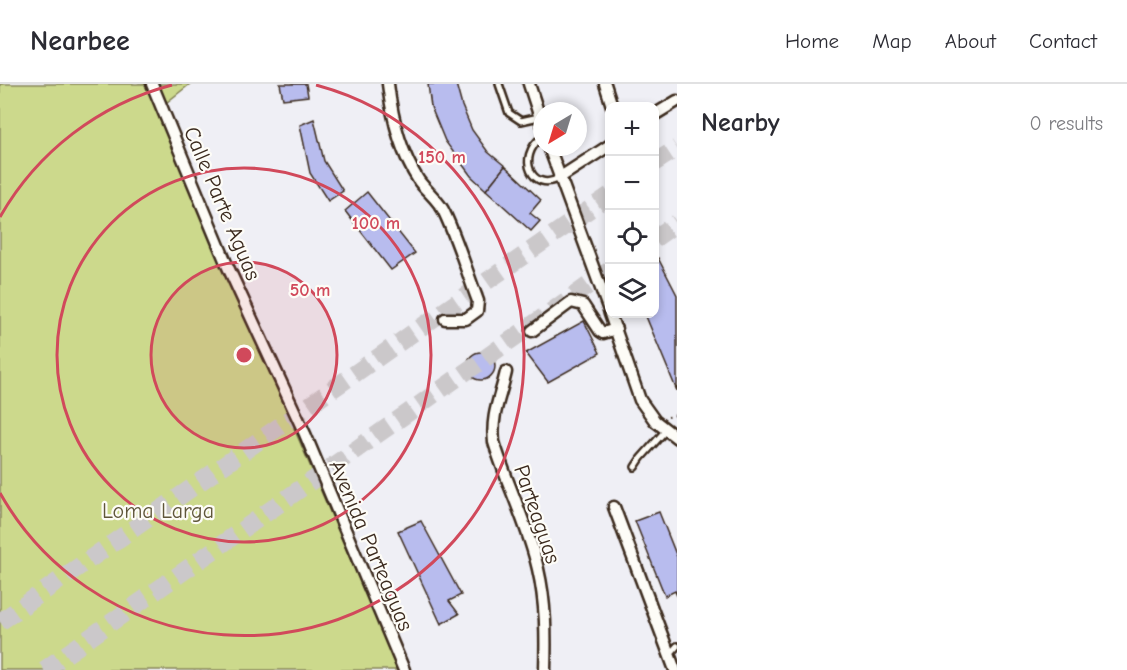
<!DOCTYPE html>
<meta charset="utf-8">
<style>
:root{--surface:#fff;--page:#f2f2f3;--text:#2b2b33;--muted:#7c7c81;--line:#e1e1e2}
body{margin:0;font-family:"Comic Neue",sans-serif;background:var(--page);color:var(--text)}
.controls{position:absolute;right:18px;top:18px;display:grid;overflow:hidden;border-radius:12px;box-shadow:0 3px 9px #0003}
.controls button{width:54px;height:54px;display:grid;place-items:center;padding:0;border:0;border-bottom:2px solid var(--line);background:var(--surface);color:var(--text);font:30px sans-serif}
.compass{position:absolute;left:533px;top:18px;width:54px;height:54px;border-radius:50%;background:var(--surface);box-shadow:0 3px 9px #0003;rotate:218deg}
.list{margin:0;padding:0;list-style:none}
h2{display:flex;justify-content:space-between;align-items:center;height:78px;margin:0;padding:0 24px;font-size:26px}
h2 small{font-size:20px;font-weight:400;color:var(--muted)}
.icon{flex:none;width:33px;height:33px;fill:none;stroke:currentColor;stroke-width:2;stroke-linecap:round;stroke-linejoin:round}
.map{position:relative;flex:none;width:677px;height:586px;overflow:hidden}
header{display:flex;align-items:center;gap:36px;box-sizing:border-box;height:84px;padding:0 30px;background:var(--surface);border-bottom:2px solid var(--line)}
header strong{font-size:28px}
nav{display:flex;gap:33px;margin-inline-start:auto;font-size:21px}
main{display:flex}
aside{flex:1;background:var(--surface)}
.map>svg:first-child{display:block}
</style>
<header>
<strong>Nearbee</strong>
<nav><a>Home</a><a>Map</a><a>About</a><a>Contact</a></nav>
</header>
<main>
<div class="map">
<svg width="677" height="586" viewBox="0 0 677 586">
<rect width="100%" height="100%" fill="#efeff5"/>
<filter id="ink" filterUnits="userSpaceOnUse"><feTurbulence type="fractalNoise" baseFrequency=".0167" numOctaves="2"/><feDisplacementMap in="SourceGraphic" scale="12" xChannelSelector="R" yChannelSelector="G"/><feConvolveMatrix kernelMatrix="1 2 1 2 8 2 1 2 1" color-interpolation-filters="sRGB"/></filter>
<g filter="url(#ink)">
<polygon fill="#ccd98c" stroke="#848255" stroke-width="1.5" points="0,0 190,0 157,26 398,586 0,586"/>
<g fill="#b8bcee" stroke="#3b2a1e" stroke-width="1.5">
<polygon points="280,0 306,0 308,12 283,15"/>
<polygon points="428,0 456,0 462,22 472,46 488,68 505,82 486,106 471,92 445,57 431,23"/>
<polygon points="314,35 324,77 343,107 328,117 310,89 300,41"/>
<polygon points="505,82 541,116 530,129 540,137 531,147 486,106"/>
<polygon points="367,108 415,169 391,186 345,127"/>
<polygon points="658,174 677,211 677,307 645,230 654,230 654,176"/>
<polygon points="584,237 600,269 548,298 526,269"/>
<circle cx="481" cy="282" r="14"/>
<polygon points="659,428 677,473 677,512 675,507 665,512 635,437"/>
<polygon points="421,437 461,511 449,517 459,530 441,540 398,447"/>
</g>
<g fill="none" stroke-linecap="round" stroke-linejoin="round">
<g stroke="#cbc8ca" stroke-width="18" stroke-dasharray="18 9" stroke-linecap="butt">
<polyline points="654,79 677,64"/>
<polyline points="654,155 677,139"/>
<polyline points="0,538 610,111"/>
<polyline points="44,586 610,186"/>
</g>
<defs>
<g id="lane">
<polyline points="499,0 509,29 521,37 539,33"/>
<path d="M542,53c-27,21 -9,56 17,41"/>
<polyline points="635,383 641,374 666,346"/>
<polyline points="670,570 677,562"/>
</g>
<g id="street">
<polyline points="152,0 227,181 305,350 404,586"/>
<path d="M388,0c4,34 12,68 31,97 8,11 21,20 26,33 13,28 22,58 33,87l-1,10 -11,8h-21"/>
<polyline points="529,0 542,40"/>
<polyline points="605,0 612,22"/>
<polyline points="654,31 677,17"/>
<polyline points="549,63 610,229"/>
<polyline points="559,94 610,61"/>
<polyline points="610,230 640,316 655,337 677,354"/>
<polyline points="532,247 571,218 583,221 600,247 603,249 616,245"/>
<path d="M506,288c-6,27 -15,42 -12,70 13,43 34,83 44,127 8,34 8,67 7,101"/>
<polyline points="614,423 675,586"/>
</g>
</defs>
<use href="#lane" stroke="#3b2a1e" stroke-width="10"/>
<use href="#street" stroke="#3b2a1e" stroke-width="15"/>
<polyline stroke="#3b2a1e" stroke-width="2" stroke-dasharray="1.5 4.5" stroke-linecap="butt" points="668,333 677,331"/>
<use href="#lane" stroke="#fdfcf7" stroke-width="5"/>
<use href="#street" stroke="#fdfcf7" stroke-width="10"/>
</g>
</g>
<circle cx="244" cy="271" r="93" fill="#d1495b" fill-opacity=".12"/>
<g fill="none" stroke="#d1495b" stroke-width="3">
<circle cx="244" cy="271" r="93"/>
<circle cx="244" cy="271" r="187"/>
<path d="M0 133A280 280 0 0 1 172 1M316 1A280 280 0 1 1 0 409"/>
</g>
<g text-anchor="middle" stroke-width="4.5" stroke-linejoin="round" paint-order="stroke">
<g font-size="22" fill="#3b2a1e" stroke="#fdfcf7">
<text transform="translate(223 119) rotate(67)" y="8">Calle Parte Aguas</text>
<text transform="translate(538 430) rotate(71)" y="8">Parteaguas</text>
<text transform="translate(372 461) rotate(67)" y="8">Avenida Parteaguas</text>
</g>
<g font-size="22" fill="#5f563a" stroke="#fdfcf7">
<text x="158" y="434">Loma Larga</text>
</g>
</g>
<circle cx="244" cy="271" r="9" fill="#d1495b" stroke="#fdfcf7" stroke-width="3"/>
<g font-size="18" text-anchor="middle" font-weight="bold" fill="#d1495b" stroke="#fdfcf7" stroke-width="4.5" stroke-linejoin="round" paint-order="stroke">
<text x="442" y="79">150 m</text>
<text x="376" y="145">100 m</text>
<text x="310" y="212">50 m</text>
</g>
</svg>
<div class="controls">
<button>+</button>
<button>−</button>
<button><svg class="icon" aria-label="locate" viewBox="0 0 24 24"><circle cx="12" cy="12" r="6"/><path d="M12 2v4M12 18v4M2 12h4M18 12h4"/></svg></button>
<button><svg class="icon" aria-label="layers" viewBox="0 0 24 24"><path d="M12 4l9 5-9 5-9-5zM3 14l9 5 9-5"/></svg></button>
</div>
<svg class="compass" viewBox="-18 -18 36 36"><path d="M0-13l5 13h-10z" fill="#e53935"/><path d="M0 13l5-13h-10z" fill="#7c7c81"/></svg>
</div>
<aside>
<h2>Nearby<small>0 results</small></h2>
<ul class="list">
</ul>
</aside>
</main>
